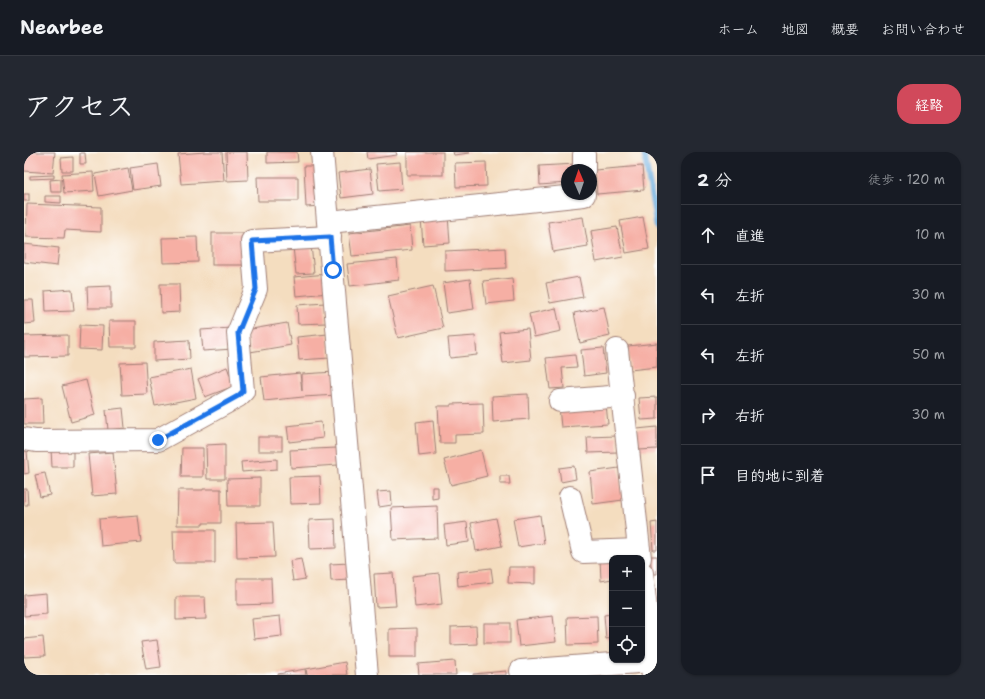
<!DOCTYPE html>
<html lang="ja">
<meta charset="utf-8">
<style>
:root{--surface:#171b24;--page:#242831;--text:#f1f3f6;--muted:#9ea1a6;--line:#363941;--accent:#d1495b}
body{margin:0;font-family:"Shantell Sans","Klee One",sans-serif;background:var(--page);color:var(--text)}
.controls{position:absolute;right:12px;bottom:12px;display:grid;overflow:hidden;border-radius:8px;box-shadow:0 1px 3px #0004}
.controls button{width:36px;height:36px;display:grid;place-items:center;padding:0;border:0;border-bottom:1px solid var(--line);background:var(--surface);color:var(--text);font:20px sans-serif}
.compass{position:absolute;left:537px;top:12px;width:36px;height:36px;border-radius:50%;background:var(--surface);box-shadow:0 1px 3px #0004;rotate:358deg}
.stop{position:absolute;width:12px;height:12px;margin:-9px;border:3px solid #1a73e8;border-radius:50%;background:#fff}
.stop.end{background:#1a73e8;border-color:#fff;box-shadow:0 1px 4px #0008}
.list{margin:0;padding:0;list-style:none}
h2{display:flex;justify-content:space-between;align-items:center;height:52px;margin:0;padding:0 16px;font-size:17px}
h2 small{font-size:13px;font-weight:400;color:var(--muted)}
.list li{display:grid;grid-template-columns:26px 1fr auto;gap:12px;align-items:center;box-sizing:border-box;height:60px;padding:0 16px;border-top:1px solid var(--line)}
.list b{display:block;font-size:15px;white-space:nowrap}
.list em{font-size:13px;font-style:normal;color:var(--muted)}
.icon{flex:none;width:22px;height:22px;fill:none;stroke:currentColor;stroke-width:2;stroke-linecap:round;stroke-linejoin:round}
.map{position:relative;flex:none;width:633px;height:523px;overflow:hidden;border-radius:16px}
header{display:flex;align-items:center;gap:24px;box-sizing:border-box;height:56px;padding:0 20px;background:var(--surface);border-bottom:1px solid var(--line)}
header strong{font-size:19px}
nav{display:flex;gap:22px;margin-inline-start:auto;font-size:14px}
.intro{display:flex;align-items:center;justify-content:space-between;box-sizing:border-box;height:96px;padding:0 24px}
h1{margin:0;font-size:28px}
.button{padding:10px 18px;border-radius:16px;background:var(--accent);color:#fff;font-size:14px;font-weight:700}
main{display:flex;gap:24px;padding:0 24px}
aside{flex:1;background:var(--surface);border-radius:16px;box-shadow:0 1px 3px #0004}
.map>svg:first-child{display:block}
</style>
<header>
<strong>Nearbee</strong>
<nav><a>ホーム</a><a>地図</a><a>概要</a><a>お問い合わせ</a></nav>
</header>
<div class="intro"><h1>アクセス</h1><a class="button">経路</a></div>
<main>
<div class="map">
<svg width="633" height="523" viewBox="0 0 633 523">
<rect width="100%" height="100%" fill="#fff"/>
<filter id="ink" filterUnits="userSpaceOnUse"><feTurbulence type="fractalNoise" baseFrequency=".025" numOctaves="2"/><feDisplacementMap in="SourceGraphic" scale="8" xChannelSelector="R" yChannelSelector="G"/><feConvolveMatrix kernelMatrix="1 2 1 2 8 2 1 2 1" color-interpolation-filters="sRGB"/></filter>
<filter id="wash" filterUnits="userSpaceOnUse"><feTurbulence type="fractalNoise" baseFrequency=".012" numOctaves="4" result="noise"/><feDisplacementMap in="SourceGraphic" scale="16" xChannelSelector="R" yChannelSelector="G"/><feGaussianBlur stdDeviation="0.9" result="paint"/><feColorMatrix in="noise" values="0 0 0 0 0 0 0 0 0 0 0 0 0 0 0 0 0 1.4 0 .05"/><feComposite in="paint" operator="in"/></filter>
<g filter="url(#wash)">
<rect width="100%" height="100%" fill="#f4ddbf"/>
<g fill="none" stroke-linecap="round" stroke-linejoin="round">
<polyline stroke="#67aadc" stroke-width="6" points="620,0 633,76"/>
</g>
<g id="blocks">
<g fill="#f6afa4">
<polygon points="0,0 31,0 29,21 0,19"/>
<polygon points="181,0 198,0 200,29 157,32 154,2"/>
<polygon points="202,0 223,0 224,28 203,29"/>
<polygon points="243,0 273,0 274,10 243,11"/>
<polygon points="343,0 372,0 373,3 344,7"/>
<rect x="383" y="0" width="36" height="23"/>
<polygon points="429,0 446,0 446,1 430,3"/>
<polygon points="56,1 61,1 62,12 56,12"/>
<polygon points="49,5 49,19 38,19 37,6"/>
<polygon points="376,10 378,37 355,39 352,12"/>
<polygon points="462,10 463,34 432,35 431,11"/>
<polygon points="134,12 137,34 109,38 106,16"/>
<polygon points="552,12 553,18 543,18 543,31 516,33 515,14"/>
<polygon points="280,14 295,14 297,54 282,55"/>
<polygon points="618,14 620,38 573,42 571,18"/>
<polygon points="104,16 108,38 75,44 71,22"/>
<polygon points="346,17 349,42 317,46 314,21"/>
<polygon points="69,20 70,39 40,41 38,22"/>
<polygon points="30,23 30,26 6,27 6,24"/>
<polygon points="233,25 274,25 274,49 234,49"/>
<polygon points="37,27 37,40 27,40 26,28"/>
<rect x="0" y="42" width="5" height="7"/>
<polygon points="21,44 37,44 37,51 21,50"/>
<polygon points="3,52 77,55 77,80 41,78 40,86 2,85"/>
<polygon points="424,63 426,91 399,93 397,66"/>
<polygon points="559,65 564,94 529,100 524,70"/>
<polygon points="619,65 625,97 602,101 596,69"/>
<polygon points="386,74 388,98 328,104 325,81"/>
<polygon points="593,75 599,105 572,110 567,79"/>
<rect x="188" y="81" width="34" height="32"/>
<polygon points="173,85 174,110 139,111 138,86"/>
<polygon points="0,92 35,96 33,114 0,110"/>
<polygon points="287,93 290,121 272,122 269,95"/>
<polygon points="481,96 482,116 421,119 421,99"/>
<polygon points="373,107 375,128 326,134 323,112"/>
<polygon points="303,122 305,141 272,144 270,125"/>
<polygon points="555,125 559,145 526,151 522,131"/>
<polygon points="488,126 490,149 462,152 459,129"/>
<polygon points="446,127 450,157 423,161 419,131"/>
<polygon points="136,132 155,132 156,160 137,161"/>
<polygon points="87,134 87,156 64,156 63,135"/>
<polygon points="409,134 419,176 374,186 364,144"/>
<polygon points="48,137 50,159 22,160 21,139"/>
<polygon points="0,148 9,148 11,171 0,172"/>
<polygon points="301,151 302,171 274,172 273,153"/>
<polygon points="580,155 586,184 556,191 550,161"/>
<polygon points="532,156 537,179 510,185 505,162"/>
<polygon points="85,169 112,169 112,195 86,195"/>
<polygon points="263,171 267,193 226,200 222,178"/>
<polygon points="56,173 79,174 78,198 55,197"/>
<polygon points="207,176 209,197 179,199 177,178"/>
<polygon points="504,177 507,208 479,211 475,180"/>
<polygon points="304,182 306,206 275,208 273,185"/>
<polygon points="44,183 44,204 0,205 0,184"/>
<polygon points="451,184 453,203 426,206 424,186"/>
<polygon points="165,188 166,207 130,209 130,190"/>
<polygon points="633,191 633,215 606,218 604,194"/>
<polygon points="579,196 582,221 560,224 557,198"/>
<polygon points="551,203 553,215 538,216 540,236 526,237 522,206"/>
<polygon points="121,210 123,242 98,243 96,211"/>
<polygon points="203,215 210,234 181,245 174,227"/>
<polygon points="167,217 172,246 131,254 125,225"/>
<polygon points="311,220 313,243 279,245 240,249 237,225 276,221 278,239 278,222"/>
<polygon points="62,228 71,263 47,270 38,234"/>
<polygon points="504,242 505,267 469,270 468,244"/>
<polygon points="633,245 633,267 617,268 615,246"/>
<polygon points="18,246 19,272 0,272 0,247"/>
<polygon points="459,251 460,282 431,283 431,291 416,291 414,254 427,254 427,252"/>
<polygon points="582,252 584,272 537,275 535,255"/>
<polygon points="99,256 101,276 84,278 82,258"/>
<polygon points="409,268 412,302 395,304 392,270"/>
<polygon points="297,270 299,286 265,290 263,274"/>
<polygon points="633,275 633,297 615,298 613,277"/>
<polygon points="593,284 594,300 564,301 563,285"/>
<rect x="234" y="285" width="24" height="14"/>
<polygon points="201,292 201,327 183,327 182,293"/>
<polygon points="158,296 179,296 179,325 157,325"/>
<polygon points="313,296 314,313 267,316 266,298"/>
<polygon points="27,297 49,297 49,315 28,315"/>
<polygon points="457,298 463,324 427,333 420,308"/>
<polygon points="0,299 3,299 5,321 0,322"/>
<polygon points="89,300 93,342 68,344 64,302"/>
<polygon points="253,307 253,317 218,320 217,310"/>
<polygon points="550,314 552,327 537,330 535,316"/>
<polygon points="595,316 599,348 569,352 566,320"/>
<polygon points="21,321 26,343 16,345 11,323"/>
<polygon points="296,324 297,351 266,352 265,325"/>
<polygon points="476,324 485,324 486,332 476,332"/>
<polygon points="236,326 236,354 204,354 203,327"/>
<polygon points="408,335 414,335 414,346 408,347"/>
<polygon points="0,337 3,337 4,353 0,353"/>
<polygon points="179,337 197,337 197,371 179,371 179,373 153,373 154,338 179,338"/>
<polygon points="367,339 368,353 355,355 353,340"/>
<polygon points="413,354 414,386 369,388 367,356"/>
<polygon points="516,363 520,391 494,395 489,367"/>
<polygon points="114,364 117,390 77,394 75,367"/>
<polygon points="472,366 478,394 452,399 447,371"/>
<polygon points="311,367 312,396 286,397 285,368"/>
<polygon points="249,370 251,405 213,406 212,371"/>
<polygon points="443,370 445,390 422,393 420,373"/>
<polygon points="633,370 633,398 629,398 627,371"/>
<polygon points="149,378 191,378 191,411 150,411"/>
<polygon points="626,404 633,404 633,422 628,422"/>
<polygon points="576,406 588,406 588,427 577,429"/>
<polygon points="277,407 281,427 269,429 266,409"/>
<polygon points="326,411 327,428 307,429 306,412"/>
<polygon points="485,415 511,415 511,432 484,431"/>
<polygon points="467,416 469,430 434,434 433,420"/>
<polygon points="369,421 372,454 352,455 350,422"/>
<polygon points="415,421 418,452 391,455 388,424"/>
<polygon points="213,426 247,426 248,452 213,453"/>
<polygon points="22,441 23,462 0,464 0,443"/>
<polygon points="152,445 181,445 182,467 152,468"/>
<polygon points="588,462 588,486 582,487 580,463"/>
<polygon points="256,464 258,484 230,487 228,467"/>
<polygon points="529,464 532,490 495,494 492,468"/>
<polygon points="573,464 574,492 544,493 543,465"/>
<rect x="460" y="471" width="26" height="20"/>
<polygon points="452,474 453,492 427,493 427,475"/>
<polygon points="393,476 393,505 365,505 365,477"/>
<polygon points="19,485 21,504 0,505 0,487"/>
<polygon points="133,488 137,515 122,517 117,490"/>
<polygon points="431,509 432,523 395,523 394,512"/>
<polygon points="321,510 323,523 283,523 282,517"/>
<polygon points="281,517 282,523 254,523 254,522"/>
<polygon points="482,519 482,523 449,523 449,522"/>
</g>
</g>
</g>
<g filter="url(#ink)">
<use href="#blocks" fill-opacity="0" stroke="#9f7e75" stroke-width="1"/>
<g fill="none" stroke-linecap="round" stroke-linejoin="round">
<defs>
<g id="street">
<polyline points="298,0 343,523"/>
<polyline points="560,3 560,18"/>
<polyline points="305,70 560,43 560,42"/>
<polyline points="593,198 616,406"/>
<polyline points="536,249 599,244"/>
<polyline points="0,287 12,289 134,288 214,244 219,239 214,181 232,137 228,89 306,85"/>
<polyline points="546,345 559,400 615,398"/>
<polyline points="618,421 629,523"/>
<polyline points="497,519 627,509"/>
</g>
</defs>
<use href="#street" stroke="#9f7e75" stroke-width="24"/>
<use href="#street" stroke="#fff" stroke-width="22"/>
</g>
</g>
<g fill="none" stroke-linecap="round" stroke-linejoin="round" filter="url(#ink)">
<polyline stroke="#1a73e8" stroke-width="5" points="134,288 214,244 219,239 214,181 232,137 228,89 306,85 309,118"/>
</g>
</svg>
<div class="controls">
<button>+</button>
<button>−</button>
<button><svg class="icon" aria-label="locate" viewBox="0 0 24 24"><circle cx="12" cy="12" r="6"/><path d="M12 2v4M12 18v4M2 12h4M18 12h4"/></svg></button>
</div>
<svg class="compass" viewBox="-18 -18 36 36"><path d="M0-13l5 13h-10z" fill="#e53935"/><path d="M0 13l5-13h-10z" fill="#9ea1a6"/></svg>
<div class="stop" style="left:309px;top:118px"></div>
<div class="stop end" style="left:134px;top:288px"></div>
</div>
<aside>
<h2>2 分<small>徒歩 · 120 m</small></h2>
<ul class="list">
<li><svg class="icon" aria-label="ahead" viewBox="0 0 24 24"><path d="M12 20V5M6 11l6-6 6 6"/></svg><div><b>直進</b></div><em>10 m</em></li>
<li><svg class="icon" aria-label="left" viewBox="0 0 24 24"><path d="M17 20v-9H6M10 6l-5 5 5 5"/></svg><div><b>左折</b></div><em>30 m</em></li>
<li><svg class="icon" aria-label="left" viewBox="0 0 24 24"><path d="M17 20v-9H6M10 6l-5 5 5 5"/></svg><div><b>左折</b></div><em>50 m</em></li>
<li><svg class="icon" aria-label="right" viewBox="0 0 24 24"><path d="M7 20v-9h11M14 6l5 5-5 5"/></svg><div><b>右折</b></div><em>30 m</em></li>
<li><svg class="icon" aria-label="arrive" viewBox="0 0 24 24"><path d="M6 21V4h12l-3 4 3 4H6"/></svg><div><b>目的地に到着</b></div></li>
</ul>
</aside>
</main>
